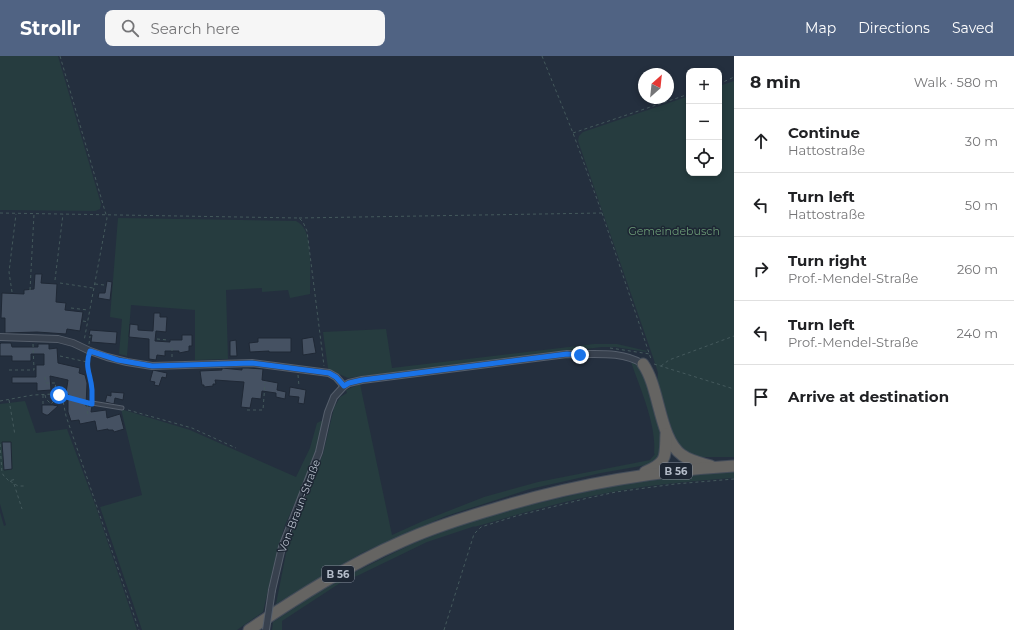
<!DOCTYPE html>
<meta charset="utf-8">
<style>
:root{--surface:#fff;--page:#f6f6f6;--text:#202124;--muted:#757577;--line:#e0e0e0;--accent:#506383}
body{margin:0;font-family:Montserrat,sans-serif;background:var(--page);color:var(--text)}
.controls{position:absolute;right:12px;top:12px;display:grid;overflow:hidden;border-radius:8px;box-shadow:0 2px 6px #0003}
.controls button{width:36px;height:36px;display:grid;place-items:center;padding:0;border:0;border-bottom:1px solid var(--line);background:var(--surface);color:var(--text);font:20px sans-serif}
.compass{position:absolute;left:638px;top:12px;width:36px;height:36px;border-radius:50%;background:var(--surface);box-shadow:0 2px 6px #0003;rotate:27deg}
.stop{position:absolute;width:12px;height:12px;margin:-9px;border:3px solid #1a73e8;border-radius:50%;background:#fff}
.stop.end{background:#1a73e8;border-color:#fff;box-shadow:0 1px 4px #0008}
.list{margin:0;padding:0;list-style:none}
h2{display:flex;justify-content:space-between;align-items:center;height:52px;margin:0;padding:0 16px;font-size:17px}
h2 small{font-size:13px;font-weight:400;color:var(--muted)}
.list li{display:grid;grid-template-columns:26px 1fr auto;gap:12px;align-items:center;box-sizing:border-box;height:64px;padding:0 16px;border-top:1px solid var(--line)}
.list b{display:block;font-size:15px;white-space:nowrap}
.list p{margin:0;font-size:13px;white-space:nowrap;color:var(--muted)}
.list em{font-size:13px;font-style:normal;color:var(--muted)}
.icon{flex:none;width:22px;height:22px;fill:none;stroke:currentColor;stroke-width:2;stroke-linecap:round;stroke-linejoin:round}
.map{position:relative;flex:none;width:734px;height:574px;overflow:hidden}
header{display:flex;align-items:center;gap:24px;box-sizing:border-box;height:56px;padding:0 20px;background:var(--accent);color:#fff}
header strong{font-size:19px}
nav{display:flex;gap:22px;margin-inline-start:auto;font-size:14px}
.search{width:280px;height:36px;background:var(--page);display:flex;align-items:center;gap:10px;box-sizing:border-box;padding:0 14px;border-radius:8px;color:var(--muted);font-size:15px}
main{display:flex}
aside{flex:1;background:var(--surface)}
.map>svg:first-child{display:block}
</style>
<header>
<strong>Strollr</strong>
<div class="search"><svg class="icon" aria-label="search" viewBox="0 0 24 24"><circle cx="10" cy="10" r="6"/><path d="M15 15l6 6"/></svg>Search here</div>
<nav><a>Map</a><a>Directions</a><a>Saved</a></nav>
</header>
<main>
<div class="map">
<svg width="734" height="574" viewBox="0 0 734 574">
<rect width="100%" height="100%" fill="#242f3e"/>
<g fill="#263c3f">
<polygon points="0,0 58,0 101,148 100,153 95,155 0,154"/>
<polygon points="734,25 734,401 696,401 681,395 675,383 657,326 658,317 655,307 578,85 579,80 583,76 689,40 689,117 719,117 719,30"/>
<path d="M118,162l178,3c4,2 7,5 9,9 7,15 5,47 5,64l-20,4 -2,-8 -26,2v-4l-36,2 2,69 -33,1v-50l-64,-5 -4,51 -8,-2 3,-35 -12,-2z"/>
<polygon points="386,273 392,312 594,288 617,288 647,295 646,296 615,291 602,291 348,322 330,314 328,312 323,276"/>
<path d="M631,306l9,5 4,6 16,57 3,25 -11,9 -51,9 -71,16 -84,27 -84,37 -86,51 13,-66 34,-84 11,-46 6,-11 7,-4 -1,-3 14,-6 32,151 31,-14 61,-24 54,-15 112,-22 5,-6 -1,-1c3,-27 -14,-65 -23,-91z"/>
<polygon points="25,345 36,377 67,373 96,451 137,574 0,574 0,456 4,470 6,469 0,448 0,348"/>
<polygon points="121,353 190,374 296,421 310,392 317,367 323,364 317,393 309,416 285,469 278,492 263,556 237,574 142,574 100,451 142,439"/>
<path d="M734,415v7c-47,3 -96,8 -142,18 -40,8 -79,20 -118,31l1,-1 -48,16 -68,33 -19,8 -58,38v9h-10l1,-8 44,-29 38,-21 59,-29 62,-24 33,-9 106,-25 37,-5z"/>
</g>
<g fill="#455162" stroke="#1f2835">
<polygon points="35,218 42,218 41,227 57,228 56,246 66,247 65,254 83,256 80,275 67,273 66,278 37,276 5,277 5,262 1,262 2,237 24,238 24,234 34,233"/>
<polygon points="107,225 112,226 110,244 98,242 99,237 105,237"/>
<polygon points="154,257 160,257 160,261 167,261 166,276 156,275 155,285 170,286 170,284 182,284 182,279 192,279 192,290 189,290 189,295 179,297 179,295 165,295 165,300 157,299 156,304 149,303 149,283 129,281 130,268 138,269 138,274 153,275"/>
<polygon points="90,274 117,276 116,288 91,286 92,279 89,279"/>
<polygon points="313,281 316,297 303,299 302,283"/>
<polygon points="258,282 291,282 291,296 269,296 269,295 250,296 249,287 258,286"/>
<polygon points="236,284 237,300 230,300 230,285"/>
<polygon points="1,287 11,287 12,291 38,291 38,288 49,288 49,293 57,292 58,307 80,312 79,317 85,319 87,327 86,350 92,350 91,356 106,354 107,362 120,358 124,373 114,376 113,374 108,374 108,373 97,375 95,365 80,368 79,364 71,365 68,356 68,338 66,337 68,324 50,320 51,334 37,335 37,327 12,327 12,321 36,321 36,309 44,309 44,298 31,298 31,305 12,305 12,300 0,300 0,288"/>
<polygon points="222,312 242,314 242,312 248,312 263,313 262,324 278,327 277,334 286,336 285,343 276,341 276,337 262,335 261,343 252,342 250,352 241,351 244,326 215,324 216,328 213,328 213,330 204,331 204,329 202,329 200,315 222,314"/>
<polygon points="153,314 167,317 166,322 162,321 159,330 154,329 155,326 150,325"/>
<polygon points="290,331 306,334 304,348 298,347 299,341 289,340"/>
<polygon points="111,336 124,337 123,344 115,342 114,348 105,346 107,339 111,340"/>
<polygon points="42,349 53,349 58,350 48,359 46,359 42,357"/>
<polygon points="2,386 11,386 12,413 4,414"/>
</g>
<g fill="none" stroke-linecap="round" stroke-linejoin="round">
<defs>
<polyline id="service" points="92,347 122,352"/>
<g id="minor">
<polyline points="0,281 58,283 73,287 90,295 107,301 127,306 152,310 252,307 329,317 336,321 344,330"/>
<path d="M272,534l10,-43 37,-95 9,-40 6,-15 10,-11 5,-3 13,-3 205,-26c25,1 54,-4 76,10"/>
</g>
<g id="trunk">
<path d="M643,308c17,24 16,75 39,91 8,6 19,8 29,11"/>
<path d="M645,416c23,-10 20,-15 21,-38"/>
<path d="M249,574c49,-33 99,-65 154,-89 29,-13 60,-23 91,-32 78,-24 159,-38 240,-43"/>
</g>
</defs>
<use href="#service" stroke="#565f6c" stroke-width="5"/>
<use href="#minor" stroke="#565f6c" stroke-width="8"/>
<use href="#trunk" stroke="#434c59" stroke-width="13"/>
<g stroke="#44595c" stroke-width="1" stroke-dasharray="3 3" stroke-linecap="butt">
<polyline points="60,0 107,162 84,285"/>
<polyline points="542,0 573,77 602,157 651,303"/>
<polyline points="719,28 734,21"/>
<polyline points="573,77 689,38"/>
<polyline points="0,157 299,162 303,166 307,175 324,310"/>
<polyline points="299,162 602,157"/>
<polyline points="55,224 63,158"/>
<polyline points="60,227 93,232"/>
<polyline points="95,228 104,229"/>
<polyline points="30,234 34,158"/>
<polyline points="12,236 9,216 16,158"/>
<polyline points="71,252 88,254"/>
<polyline points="83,265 88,266"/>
<polyline points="157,283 168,284"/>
<polyline points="89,288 90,280"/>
<polyline points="172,292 172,303"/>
<polyline points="610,292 650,298"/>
<polyline points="60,300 87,306"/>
<path d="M88,301c-3,13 4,27 4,40"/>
<polyline points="654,308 734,333"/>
<polyline points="661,310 669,304 734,280"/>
<polyline points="9,314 34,314 33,288"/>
<polyline points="298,319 299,330"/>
<polyline points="45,321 46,327 56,327 54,337"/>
<polyline points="43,339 43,348"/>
<polyline points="45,339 46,343 51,348 56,343 57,339"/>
<polyline points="62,340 66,360 139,574"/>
<polyline points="9,344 15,379"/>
<polyline points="0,345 33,339 53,338 87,346"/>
<polyline points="87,349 88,359"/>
<polyline points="128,354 192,372 236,392"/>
<polyline points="247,354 263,354 265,327"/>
<polyline points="0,388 2,417 4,420 9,425 16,423"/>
<polyline points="10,425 18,430 24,430"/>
<polyline points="14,428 22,453"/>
<polyline points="444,574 474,478 481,471 516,460 588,442 616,436 675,428 734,423"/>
</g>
<use href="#service" stroke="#38414e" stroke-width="3"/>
<use href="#minor" stroke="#38414e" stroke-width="6"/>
<use href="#trunk" stroke="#656462" stroke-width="11"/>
<defs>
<polyline id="minor-bridge" points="266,574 272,534"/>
</defs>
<use href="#minor-bridge" stroke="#565f6c" stroke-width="8" stroke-linecap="butt"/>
<use href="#minor-bridge" stroke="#38414e" stroke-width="6"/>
</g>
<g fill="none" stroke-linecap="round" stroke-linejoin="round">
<path stroke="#1a73e8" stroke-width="5" d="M59,339l33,9c0,-5 0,-9 0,-14 -1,-16 -8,-22 -2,-39l28,9 34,6 100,-3 77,10 7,4 8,9 5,-3 13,-3 205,-26 13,1"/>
</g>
<g text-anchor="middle" stroke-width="3" stroke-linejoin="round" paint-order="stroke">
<g fill="#1d2633" stroke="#878f9c" stroke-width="1">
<rect x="660" y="407" width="32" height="16" rx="3"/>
<rect x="322" y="510" width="32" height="16" rx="3"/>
</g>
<g font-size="10" font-weight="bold" fill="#b4bcc9">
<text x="676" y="419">B 56</text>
<text x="338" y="522">B 56</text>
</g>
<g font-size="11" fill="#6b9a76" stroke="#1d2633">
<text x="674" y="179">Gemeindebusch</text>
</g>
<g font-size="11" fill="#b4bcc9" stroke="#1d2633">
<text transform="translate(299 450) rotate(-69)" y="4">Von-Braun-Straße</text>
</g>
</g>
</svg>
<div class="controls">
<button>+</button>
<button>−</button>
<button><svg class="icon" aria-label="locate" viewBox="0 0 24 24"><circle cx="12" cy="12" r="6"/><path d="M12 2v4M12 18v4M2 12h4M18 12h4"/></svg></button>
</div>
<svg class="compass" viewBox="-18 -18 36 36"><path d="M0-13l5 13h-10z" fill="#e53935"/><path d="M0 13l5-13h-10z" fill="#757577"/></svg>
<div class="stop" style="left:59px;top:339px"></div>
<div class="stop end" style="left:580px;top:299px"></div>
</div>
<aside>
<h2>8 min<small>Walk · 580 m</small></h2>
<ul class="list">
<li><svg class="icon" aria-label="ahead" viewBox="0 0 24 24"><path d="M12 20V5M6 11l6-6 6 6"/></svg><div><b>Continue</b><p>Hattostraße</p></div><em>30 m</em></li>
<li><svg class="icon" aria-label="left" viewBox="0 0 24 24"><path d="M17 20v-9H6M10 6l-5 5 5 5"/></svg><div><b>Turn left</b><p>Hattostraße</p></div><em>50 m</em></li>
<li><svg class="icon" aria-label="right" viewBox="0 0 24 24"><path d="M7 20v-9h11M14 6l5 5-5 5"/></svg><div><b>Turn right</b><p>Prof.-Mendel-Straße</p></div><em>260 m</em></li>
<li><svg class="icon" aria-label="left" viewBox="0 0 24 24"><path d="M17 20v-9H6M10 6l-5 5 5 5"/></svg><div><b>Turn left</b><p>Prof.-Mendel-Straße</p></div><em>240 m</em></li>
<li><svg class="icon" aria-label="arrive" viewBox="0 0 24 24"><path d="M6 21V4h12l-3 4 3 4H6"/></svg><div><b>Arrive at destination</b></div></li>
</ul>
</aside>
</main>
